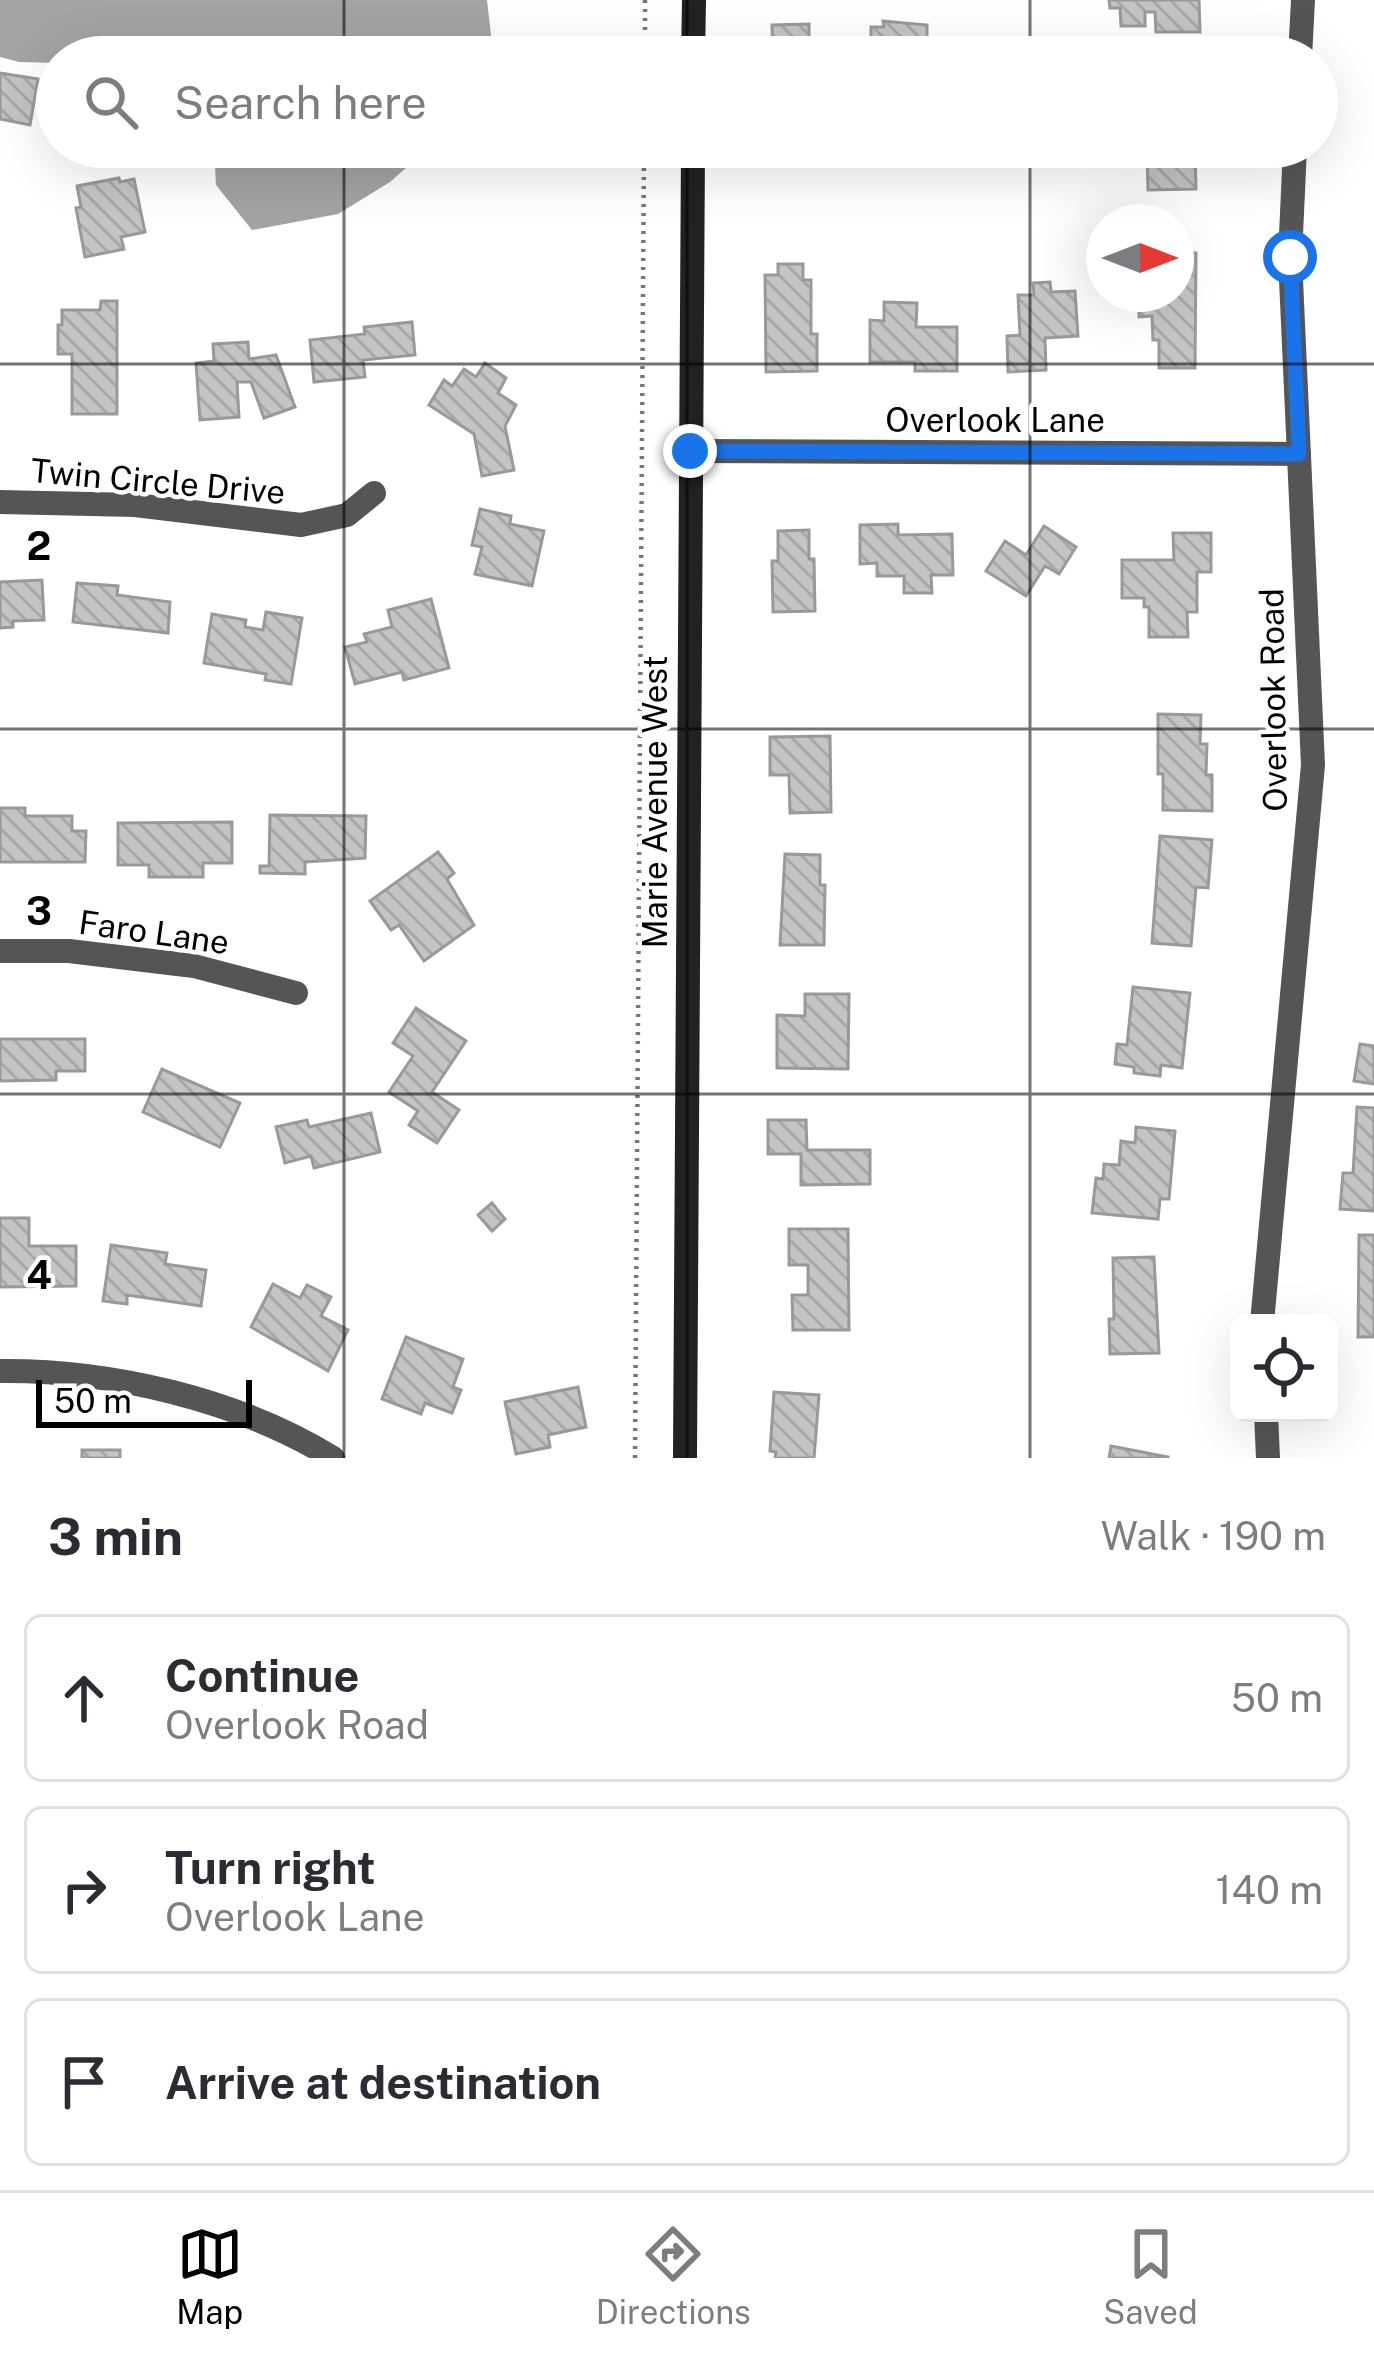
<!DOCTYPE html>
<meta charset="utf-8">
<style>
:root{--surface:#fff;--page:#f2f2f3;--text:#2b2b33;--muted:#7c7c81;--line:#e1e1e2;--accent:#000}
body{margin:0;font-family:"Public Sans",sans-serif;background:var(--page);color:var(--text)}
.controls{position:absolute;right:36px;bottom:36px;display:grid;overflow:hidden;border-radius:18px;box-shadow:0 12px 48px #0002}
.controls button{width:108px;height:108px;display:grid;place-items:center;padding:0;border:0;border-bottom:3px solid var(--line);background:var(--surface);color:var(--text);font:60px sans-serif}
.compass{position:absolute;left:1086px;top:204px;width:108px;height:108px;border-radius:50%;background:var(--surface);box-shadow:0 12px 48px #0002;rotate:90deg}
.scale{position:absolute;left:36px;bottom:30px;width:216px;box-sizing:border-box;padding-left:12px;border:6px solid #000;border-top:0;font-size:33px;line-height:42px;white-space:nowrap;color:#000;-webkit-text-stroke:9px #fff;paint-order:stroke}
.stop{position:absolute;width:36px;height:36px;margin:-27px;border:9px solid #1a73e8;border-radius:50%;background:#fff}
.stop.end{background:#1a73e8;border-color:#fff;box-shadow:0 3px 12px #0008}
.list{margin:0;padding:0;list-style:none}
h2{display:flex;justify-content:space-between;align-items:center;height:156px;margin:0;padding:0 48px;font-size:51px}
h2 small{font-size:39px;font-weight:400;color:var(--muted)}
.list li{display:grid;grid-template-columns:78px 1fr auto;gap:36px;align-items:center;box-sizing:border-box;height:168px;margin:0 24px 24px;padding:0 24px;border:3px solid var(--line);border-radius:18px}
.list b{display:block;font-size:45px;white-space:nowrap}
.list p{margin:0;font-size:39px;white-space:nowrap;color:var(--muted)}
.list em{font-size:39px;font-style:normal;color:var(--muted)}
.icon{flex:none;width:66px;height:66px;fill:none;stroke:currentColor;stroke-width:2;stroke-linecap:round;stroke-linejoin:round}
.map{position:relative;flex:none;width:1374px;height:1458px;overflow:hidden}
.search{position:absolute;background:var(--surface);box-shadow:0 12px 48px #0002;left:36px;right:36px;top:36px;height:132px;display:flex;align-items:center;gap:30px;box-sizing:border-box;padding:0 42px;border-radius:66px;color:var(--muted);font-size:45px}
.sheet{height:732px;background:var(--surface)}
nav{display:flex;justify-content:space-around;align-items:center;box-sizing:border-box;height:168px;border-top:3px solid var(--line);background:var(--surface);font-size:33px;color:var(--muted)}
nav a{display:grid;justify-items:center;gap:6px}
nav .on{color:var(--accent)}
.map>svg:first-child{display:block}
</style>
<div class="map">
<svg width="1374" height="1458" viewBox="0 0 1374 1458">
<defs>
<pattern id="building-back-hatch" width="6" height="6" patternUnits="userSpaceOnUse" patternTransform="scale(3)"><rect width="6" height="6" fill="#c4c4c4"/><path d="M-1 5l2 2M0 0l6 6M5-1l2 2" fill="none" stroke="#a7a7a7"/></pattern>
</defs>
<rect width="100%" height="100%" fill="#fff"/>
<g fill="#a3a3a3">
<polygon points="0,0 487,0 493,52 491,57 57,57 57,63 19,62 0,57"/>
<polygon points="214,147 430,147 390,182 338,214 252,230 216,185"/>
</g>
<g fill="url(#building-back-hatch)" stroke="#999" stroke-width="3">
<polygon points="1109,0 1199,0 1200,32 1156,32 1155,12 1145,12 1145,26 1121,26 1120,8 1110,8"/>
<polygon points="883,21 927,25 927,46 918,46 918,57 844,57 844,40 871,39 871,27 884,27"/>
<polygon points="809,24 809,57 768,57 773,55 772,25"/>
<polygon points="0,73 38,79 30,125 0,119"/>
<polygon points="1154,147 1195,147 1196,189 1148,190 1147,154 1155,154"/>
<polygon points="119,178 120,182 134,179 145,232 121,237 124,249 85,257 76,208 81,207 77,186"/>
<polygon points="1176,253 1196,253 1195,368 1159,368 1159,340 1153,340 1152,316 1139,317 1139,296 1176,294"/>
<polygon points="778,264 803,264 803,280 811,280 811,334 817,334 817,371 766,372 765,275 778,275"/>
<polygon points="1050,282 1051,292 1075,291 1078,336 1045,338 1046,370 1008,372 1007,336 1020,335 1018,295 1034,295 1033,283"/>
<polygon points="101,301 117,301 117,414 72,414 72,354 58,354 58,325 62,325 62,310 100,310"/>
<polygon points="884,302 917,303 916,327 957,327 957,371 915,371 915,362 870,362 870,320 884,321"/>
<polygon points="412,322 415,355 363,360 365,377 314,382 310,340 365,334 364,327"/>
<polygon points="248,342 249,359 276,355 295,407 264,418 251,382 237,382 239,417 200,420 196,363 214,361 213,344"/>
<polygon points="485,363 506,378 498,393 516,405 505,426 514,470 482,476 474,434 429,405 444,380 452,386 464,369 476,377"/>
<polygon points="480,509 511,516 510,524 544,531 532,586 475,574 482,547 472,545"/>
<polygon points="898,524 898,535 952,534 953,575 931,575 932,593 904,593 904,576 877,576 877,563 860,564 860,525"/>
<polygon points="1044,526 1076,547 1059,574 1045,566 1026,596 986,571 1005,541 1026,555"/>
<polygon points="809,530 809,559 814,559 815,611 773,612 772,561 778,561 778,531"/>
<polygon points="1173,533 1211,533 1211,572 1197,572 1197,612 1187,612 1188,637 1149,637 1149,607 1144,607 1144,598 1122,598 1122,560 1174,560"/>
<polygon points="42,580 44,620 13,621 13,627 0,628 0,582"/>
<polygon points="77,583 118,586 117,595 170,602 168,633 73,622"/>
<polygon points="431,599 449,668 404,680 402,672 355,684 345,647 367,642 364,634 392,627 388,610"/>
<polygon points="266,612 302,618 291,684 265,680 266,674 204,663 212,614 246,620 245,627 263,630"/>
<polygon points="1158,714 1201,715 1200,744 1207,744 1206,775 1212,775 1212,811 1163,810 1163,774 1158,774"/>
<polygon points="830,736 831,812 790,813 789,775 770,775 770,737"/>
<polygon points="0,808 25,808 25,816 72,816 72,831 86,831 85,862 0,862"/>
<polygon points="270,815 366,816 365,858 305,862 305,874 260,873 260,866 269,866"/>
<polygon points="232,822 232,863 203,863 203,877 149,877 149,865 118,865 118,823"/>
<polygon points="1160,836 1212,840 1208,888 1196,887 1191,946 1152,943"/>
<polygon points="438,852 454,873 447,879 474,925 424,961 399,925 391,930 370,901"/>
<polygon points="785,854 820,855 820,885 825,885 824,945 780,945"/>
<polygon points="1133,987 1190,993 1182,1068 1161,1065 1160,1076 1134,1073 1134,1067 1115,1064 1117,1044 1127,1045"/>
<polygon points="805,994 849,994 848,1069 777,1068 777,1015 805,1016"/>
<polygon points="416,1008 466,1041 432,1092 459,1110 437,1143 409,1125 418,1111 389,1092 413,1056 393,1043"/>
<polygon points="0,1039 85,1039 85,1071 56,1071 56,1080 0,1081"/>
<polygon points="1360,1044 1374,1046 1374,1084 1354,1081"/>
<polygon points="162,1069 240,1103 220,1147 143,1112"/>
<polygon points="1357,1107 1374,1108 1374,1211 1340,1209 1343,1173 1353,1173"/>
<polygon points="371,1113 380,1152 314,1168 311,1156 285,1163 276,1127 307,1120 309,1127"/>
<polygon points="768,1120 806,1120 807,1150 870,1150 870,1184 801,1185 801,1154 768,1154"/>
<polygon points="1136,1127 1175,1131 1169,1199 1160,1199 1158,1219 1092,1213 1096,1178 1103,1179 1104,1164 1119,1165 1121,1141 1135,1143"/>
<polygon points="492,1203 505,1219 492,1231 478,1215"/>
<polygon points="0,1218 29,1218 29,1246 76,1246 76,1286 0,1287"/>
<polygon points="789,1229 848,1229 849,1330 793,1330 792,1295 808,1295 808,1265 789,1265"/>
<polygon points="1359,1235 1374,1235 1374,1337 1358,1337"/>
<polygon points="111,1245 167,1253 165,1264 206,1270 201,1306 127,1295 127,1304 103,1301"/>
<polygon points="1154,1257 1159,1353 1110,1354 1109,1319 1114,1319 1113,1258"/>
<polygon points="273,1284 300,1298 307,1285 331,1297 321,1316 348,1330 328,1371 251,1327"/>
<polygon points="406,1337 463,1359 453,1387 461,1390 452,1413 425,1403 421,1414 382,1399"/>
<polygon points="578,1387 586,1427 548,1435 550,1447 516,1454 505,1402"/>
<polygon points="774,1392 819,1395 814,1458 775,1458 776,1452 770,1451"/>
<polygon points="1111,1446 1168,1457 1168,1458 1109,1458"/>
<rect x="82" y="1450" width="38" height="8"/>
</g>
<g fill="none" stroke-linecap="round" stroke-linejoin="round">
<g stroke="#777" stroke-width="4.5" stroke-dasharray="3 6" stroke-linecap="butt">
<polyline points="645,57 645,0"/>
<polyline points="635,1458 644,147"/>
</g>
<g stroke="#555" stroke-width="24">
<polyline points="1300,57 1303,0"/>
<polyline points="690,451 1299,454"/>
<polyline points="0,502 135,505 301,525 347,515 374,493"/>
<polyline points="0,951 69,951 194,966 296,993"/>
<polyline points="1262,1323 1313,765 1290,257 1295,147"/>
<path d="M0,1371c111,-1 237,28 333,87"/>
<polyline points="1266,1413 1268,1458"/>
</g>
<g stroke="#222" stroke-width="24">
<polyline points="693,57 694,0"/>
<polyline points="685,1458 693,147"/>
</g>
</g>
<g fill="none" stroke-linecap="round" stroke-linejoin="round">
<polyline stroke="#1a73e8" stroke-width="15" points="690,451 1299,454 1290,257"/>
</g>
<path fill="none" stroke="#000" stroke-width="3" stroke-opacity="0.55" d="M344,0v57M687,0v57M1030,0v57M344,147v1311M687,147v1311M1030,147v1311M0,364h1374M0,729h1374M0,1094h1374"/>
<g text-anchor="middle" stroke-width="9" stroke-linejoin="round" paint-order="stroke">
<g font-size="33" fill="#000" stroke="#fff">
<text x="995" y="432">Overlook Lane</text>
<text transform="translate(158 481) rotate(5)" y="12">Twin Circle Drive</text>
<text transform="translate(1273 700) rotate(-91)" y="12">Overlook Road</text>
<text transform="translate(655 802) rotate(-90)" y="12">Marie Avenue West</text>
<text transform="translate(154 932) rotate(8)" y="12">Faro Lane</text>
</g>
</g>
<g font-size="39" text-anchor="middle" font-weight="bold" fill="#000" stroke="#fff" stroke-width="9" stroke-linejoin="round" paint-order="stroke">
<text x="39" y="560">2</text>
<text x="39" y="925">3</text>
<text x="39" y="1289">4</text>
</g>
</svg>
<div class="controls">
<button><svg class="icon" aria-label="locate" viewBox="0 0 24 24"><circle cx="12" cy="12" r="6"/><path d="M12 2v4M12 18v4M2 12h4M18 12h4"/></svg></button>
</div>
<svg class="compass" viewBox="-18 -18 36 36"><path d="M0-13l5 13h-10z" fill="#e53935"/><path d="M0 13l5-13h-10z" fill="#7c7c81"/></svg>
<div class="scale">50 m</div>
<div class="stop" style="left:1290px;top:257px"></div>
<div class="stop end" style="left:690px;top:451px"></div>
<div class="search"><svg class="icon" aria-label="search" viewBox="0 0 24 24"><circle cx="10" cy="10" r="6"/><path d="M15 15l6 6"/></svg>Search here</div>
</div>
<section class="sheet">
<h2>3 min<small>Walk · 190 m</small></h2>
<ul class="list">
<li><svg class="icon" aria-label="ahead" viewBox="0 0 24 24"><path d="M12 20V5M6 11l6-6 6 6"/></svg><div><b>Continue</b><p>Overlook Road</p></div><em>50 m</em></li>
<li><svg class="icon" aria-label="right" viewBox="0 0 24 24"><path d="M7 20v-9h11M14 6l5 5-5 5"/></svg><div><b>Turn right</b><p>Overlook Lane</p></div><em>140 m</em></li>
<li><svg class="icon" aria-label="arrive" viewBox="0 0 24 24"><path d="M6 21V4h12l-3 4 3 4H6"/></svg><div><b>Arrive at destination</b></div></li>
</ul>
</section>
<nav>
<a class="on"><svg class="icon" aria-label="map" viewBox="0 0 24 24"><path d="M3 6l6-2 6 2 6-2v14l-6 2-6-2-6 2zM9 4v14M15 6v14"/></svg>Map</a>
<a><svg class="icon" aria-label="directions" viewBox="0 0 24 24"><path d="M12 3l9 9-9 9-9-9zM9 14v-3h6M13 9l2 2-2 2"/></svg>Directions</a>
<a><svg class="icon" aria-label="saved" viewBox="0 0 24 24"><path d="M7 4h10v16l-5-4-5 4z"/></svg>Saved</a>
</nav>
